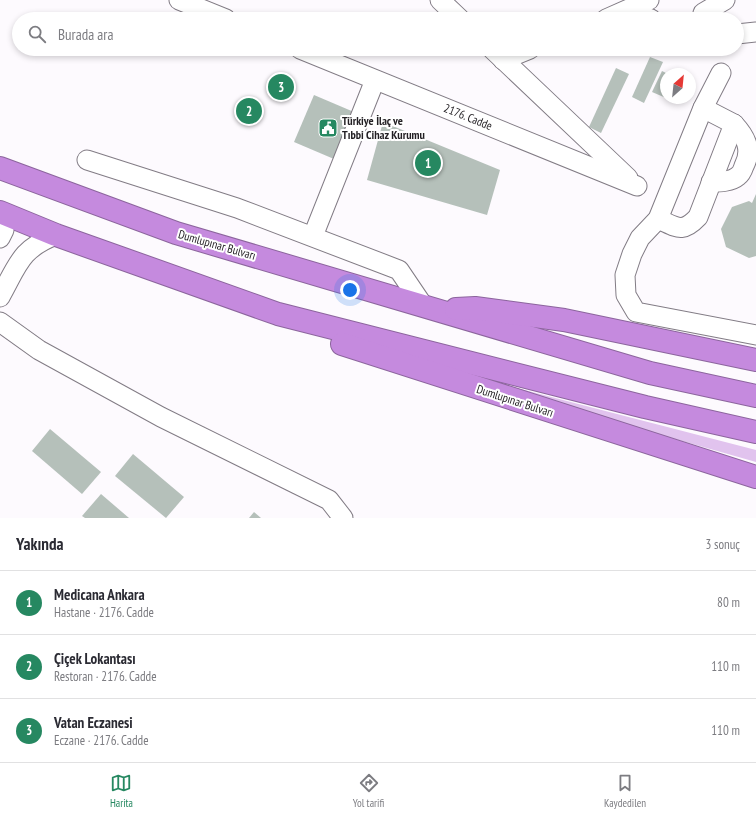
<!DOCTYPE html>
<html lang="tr">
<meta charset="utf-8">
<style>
:root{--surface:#fff;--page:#f2f2f3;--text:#2b2b33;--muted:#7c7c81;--line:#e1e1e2;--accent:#268861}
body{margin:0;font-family:"PT Sans Narrow",sans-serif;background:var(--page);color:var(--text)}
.compass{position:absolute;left:660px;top:68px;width:36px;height:36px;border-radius:50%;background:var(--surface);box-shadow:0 2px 6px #0003;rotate:27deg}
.you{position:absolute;left:350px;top:290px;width:14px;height:14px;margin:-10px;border:3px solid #fff;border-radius:50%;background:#1a73e8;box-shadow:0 0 0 6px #1a73e833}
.badge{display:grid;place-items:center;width:26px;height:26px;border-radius:50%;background:var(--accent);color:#fff;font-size:13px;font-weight:700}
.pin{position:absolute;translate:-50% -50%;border:2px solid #fff;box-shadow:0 1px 4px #0006}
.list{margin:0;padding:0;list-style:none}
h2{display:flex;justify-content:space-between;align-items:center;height:52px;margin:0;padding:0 16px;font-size:17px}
h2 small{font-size:13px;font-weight:400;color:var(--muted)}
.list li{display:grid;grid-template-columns:26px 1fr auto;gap:12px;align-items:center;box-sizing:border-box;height:64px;padding:0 16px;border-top:1px solid var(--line)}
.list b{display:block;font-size:15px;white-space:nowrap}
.list p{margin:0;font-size:13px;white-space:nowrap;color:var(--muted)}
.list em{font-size:13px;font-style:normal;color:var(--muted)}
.icon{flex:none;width:22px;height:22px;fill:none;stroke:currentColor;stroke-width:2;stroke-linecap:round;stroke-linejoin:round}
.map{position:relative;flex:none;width:756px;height:518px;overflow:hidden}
.search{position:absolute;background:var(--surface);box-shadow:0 2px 6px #0003;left:12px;right:12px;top:12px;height:44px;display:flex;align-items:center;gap:10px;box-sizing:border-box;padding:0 14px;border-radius:22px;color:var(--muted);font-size:15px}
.sheet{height:244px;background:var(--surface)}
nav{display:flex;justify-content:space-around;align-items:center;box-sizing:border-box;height:56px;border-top:1px solid var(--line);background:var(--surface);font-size:11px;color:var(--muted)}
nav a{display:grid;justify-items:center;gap:2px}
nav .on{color:var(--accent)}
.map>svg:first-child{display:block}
</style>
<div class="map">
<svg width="756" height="518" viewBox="0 0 756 518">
<rect width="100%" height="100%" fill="#fdfafe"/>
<polygon fill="#e1c3ee" points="470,376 756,450 756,462 471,381"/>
<g fill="#b5c0ba">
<polygon points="650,57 663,62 644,103 632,97"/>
<polygon points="616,68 629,74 601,133 589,127"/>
<polygon points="662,71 666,73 666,98 652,92"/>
<polygon points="314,95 361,115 341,162 294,142"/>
<polygon points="383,122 500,170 487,215 367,180"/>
<polygon points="756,194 756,256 749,258 726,247 721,229 732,207 749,201 752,203"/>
<polygon points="50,429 101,472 82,494 32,451"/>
<polygon points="133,454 184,497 166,518 115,476"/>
<polygon points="101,494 129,518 85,518 82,516"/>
<polygon points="254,512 261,518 249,518"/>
</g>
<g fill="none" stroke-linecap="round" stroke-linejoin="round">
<defs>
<g id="minor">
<polyline points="179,0 226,19"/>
<polyline points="440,0 460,19"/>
<polyline points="628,11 651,19"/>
<polyline points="703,13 725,0"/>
<polyline points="606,19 649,0"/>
<polyline points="737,34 756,32"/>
<polyline points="300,49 637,186"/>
<polyline points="492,49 628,178"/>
<polyline points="503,60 530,49"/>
<polyline points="721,73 703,108 658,219 640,238 632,254 625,275 626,295 636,312 756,335"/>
<polyline points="87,160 237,208 399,270 422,304"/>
<path d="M711,182c9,0 20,0 27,-6 3,-2 5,-7 6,-10 9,-17 1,-30 -10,-42"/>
<path d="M658,219c19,8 24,15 40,-2l36,-93 -31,-16"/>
<polyline points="313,236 375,80"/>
<polyline points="0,238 4,230 3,213"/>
<path d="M0,297c18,-32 20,-48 56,-62"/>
<polyline points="0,322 39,350 161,417 329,500 343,518"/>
</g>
<g id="highway">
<polyline points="0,168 176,233 650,373 756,396"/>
<polyline points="0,212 56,235 278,314 645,407 756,432"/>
<polyline points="456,309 475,308 564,320 756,360"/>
<polyline points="342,344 756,477"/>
</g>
</defs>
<use href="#minor" stroke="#827c85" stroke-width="21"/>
<use href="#highway" stroke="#8c659d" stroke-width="24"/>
<use href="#minor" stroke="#fff" stroke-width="19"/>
<use href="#highway" stroke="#c58ade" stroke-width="22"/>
</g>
<defs>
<symbol id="civic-square" viewBox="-11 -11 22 22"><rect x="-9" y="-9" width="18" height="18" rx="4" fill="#268861" stroke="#fff"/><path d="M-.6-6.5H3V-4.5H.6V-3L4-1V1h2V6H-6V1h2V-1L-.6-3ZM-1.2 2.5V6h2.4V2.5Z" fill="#fff"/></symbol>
</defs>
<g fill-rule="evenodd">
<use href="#civic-square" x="317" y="117" width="22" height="22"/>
</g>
<g text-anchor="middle" stroke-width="4" stroke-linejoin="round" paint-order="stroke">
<g font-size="12" fill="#221f23" stroke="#fff">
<text transform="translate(468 117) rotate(22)" y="4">2176. Cadde</text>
<text transform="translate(217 245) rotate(16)" y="4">Dumlupınar Bulvarı</text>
<text transform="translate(515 401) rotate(18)" y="4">Dumlupınar Bulvarı</text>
</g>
<g font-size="12" font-weight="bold" fill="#221f23" stroke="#fff" text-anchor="start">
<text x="342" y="125">Türkiye İlaç ve<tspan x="342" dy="14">Tıbbi Cihaz Kurumu</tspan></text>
</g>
</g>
</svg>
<svg class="compass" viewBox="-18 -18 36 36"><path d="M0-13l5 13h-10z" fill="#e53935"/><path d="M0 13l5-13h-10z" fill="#7c7c81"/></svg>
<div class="you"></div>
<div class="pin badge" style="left:428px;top:163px">1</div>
<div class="pin badge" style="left:249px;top:111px">2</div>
<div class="pin badge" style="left:281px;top:87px">3</div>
<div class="search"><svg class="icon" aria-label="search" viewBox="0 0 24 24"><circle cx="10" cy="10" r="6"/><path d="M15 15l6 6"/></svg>Burada ara</div>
</div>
<section class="sheet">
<h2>Yakında<small>3 sonuç</small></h2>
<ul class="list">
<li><span class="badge">1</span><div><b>Medicana Ankara</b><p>Hastane · 2176. Cadde</p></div><em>80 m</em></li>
<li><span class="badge">2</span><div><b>Çiçek Lokantası</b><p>Restoran · 2176. Cadde</p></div><em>110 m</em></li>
<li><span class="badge">3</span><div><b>Vatan Eczanesi</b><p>Eczane · 2176. Cadde</p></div><em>110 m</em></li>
</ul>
</section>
<nav>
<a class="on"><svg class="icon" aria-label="map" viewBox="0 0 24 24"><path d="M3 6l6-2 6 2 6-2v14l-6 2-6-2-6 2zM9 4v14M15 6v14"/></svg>Harita</a>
<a><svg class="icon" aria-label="directions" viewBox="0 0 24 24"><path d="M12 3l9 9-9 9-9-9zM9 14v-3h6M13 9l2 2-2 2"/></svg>Yol tarifi</a>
<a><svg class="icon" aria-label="saved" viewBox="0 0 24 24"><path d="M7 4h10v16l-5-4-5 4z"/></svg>Kaydedilen</a>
</nav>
